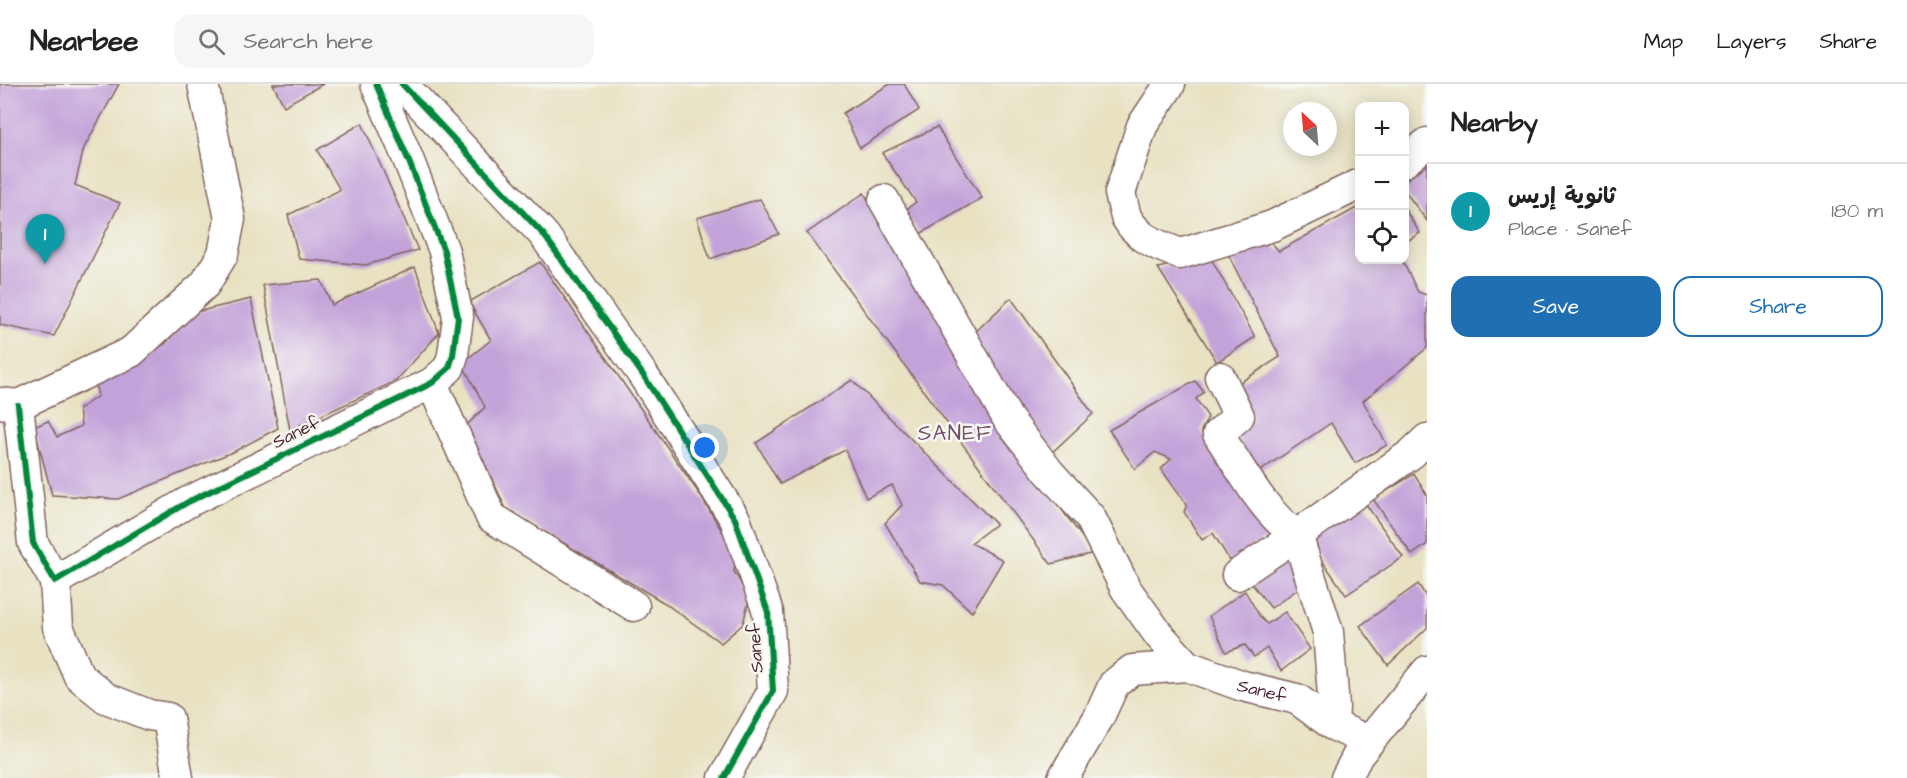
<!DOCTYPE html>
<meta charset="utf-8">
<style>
:root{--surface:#fff;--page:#f6f6f6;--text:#222;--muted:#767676;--line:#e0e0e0;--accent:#1f6fb2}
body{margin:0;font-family:"Architects Daughter","Playpen Sans Arabic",sans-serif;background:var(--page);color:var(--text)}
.controls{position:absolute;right:18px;top:18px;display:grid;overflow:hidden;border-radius:12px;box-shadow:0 3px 15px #0003}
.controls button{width:54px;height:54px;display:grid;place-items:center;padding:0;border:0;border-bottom:2px solid var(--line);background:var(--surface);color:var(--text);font:30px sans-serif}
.compass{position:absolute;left:1283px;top:18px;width:54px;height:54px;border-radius:50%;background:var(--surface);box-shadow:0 3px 15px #0003;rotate:334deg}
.you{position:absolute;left:705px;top:364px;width:21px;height:21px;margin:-15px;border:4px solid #fff;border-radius:50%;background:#1a73e8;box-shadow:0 0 0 9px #1a73e833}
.badge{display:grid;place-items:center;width:39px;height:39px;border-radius:50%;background:var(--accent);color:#fff;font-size:20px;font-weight:700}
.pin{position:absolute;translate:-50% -50px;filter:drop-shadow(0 2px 3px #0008)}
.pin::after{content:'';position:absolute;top:32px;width:21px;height:18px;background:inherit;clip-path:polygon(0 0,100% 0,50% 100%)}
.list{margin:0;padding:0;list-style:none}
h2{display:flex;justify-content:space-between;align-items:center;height:78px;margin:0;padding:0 24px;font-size:26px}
h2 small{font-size:20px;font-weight:400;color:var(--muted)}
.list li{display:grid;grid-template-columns:39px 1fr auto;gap:18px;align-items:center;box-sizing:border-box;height:96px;padding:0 24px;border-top:2px solid var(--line)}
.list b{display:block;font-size:22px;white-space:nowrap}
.list p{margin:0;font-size:20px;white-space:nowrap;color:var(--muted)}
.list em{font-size:20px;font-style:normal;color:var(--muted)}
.actions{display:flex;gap:12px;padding:18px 24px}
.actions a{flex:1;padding:14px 0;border:2px solid var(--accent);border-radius:18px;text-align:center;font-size:21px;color:var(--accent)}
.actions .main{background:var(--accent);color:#fff}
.icon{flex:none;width:33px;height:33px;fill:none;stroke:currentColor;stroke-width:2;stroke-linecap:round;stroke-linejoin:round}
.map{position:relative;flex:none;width:1427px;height:694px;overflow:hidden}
header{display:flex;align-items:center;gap:36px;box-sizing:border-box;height:84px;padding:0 30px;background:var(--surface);border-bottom:2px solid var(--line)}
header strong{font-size:28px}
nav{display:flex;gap:33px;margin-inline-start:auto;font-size:21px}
.search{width:420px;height:54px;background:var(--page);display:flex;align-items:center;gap:15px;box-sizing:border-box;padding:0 21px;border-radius:18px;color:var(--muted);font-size:22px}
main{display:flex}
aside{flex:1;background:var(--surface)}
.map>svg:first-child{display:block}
</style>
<header>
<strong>Nearbee</strong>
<div class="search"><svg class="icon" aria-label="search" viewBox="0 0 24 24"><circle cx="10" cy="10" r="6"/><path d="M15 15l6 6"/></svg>Search here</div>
<nav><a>Map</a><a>Layers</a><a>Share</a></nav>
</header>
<main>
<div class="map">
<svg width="1427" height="694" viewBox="0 0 1427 694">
<rect width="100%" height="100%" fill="#f6f6f2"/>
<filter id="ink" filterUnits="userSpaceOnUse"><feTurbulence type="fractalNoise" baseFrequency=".0167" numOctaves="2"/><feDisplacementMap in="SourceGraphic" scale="12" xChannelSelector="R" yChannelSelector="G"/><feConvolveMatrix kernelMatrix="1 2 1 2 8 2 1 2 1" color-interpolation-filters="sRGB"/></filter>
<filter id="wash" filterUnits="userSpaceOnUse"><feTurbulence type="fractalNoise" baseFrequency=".008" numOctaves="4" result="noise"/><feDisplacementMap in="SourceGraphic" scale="24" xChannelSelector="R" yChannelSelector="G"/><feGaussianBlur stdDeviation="1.35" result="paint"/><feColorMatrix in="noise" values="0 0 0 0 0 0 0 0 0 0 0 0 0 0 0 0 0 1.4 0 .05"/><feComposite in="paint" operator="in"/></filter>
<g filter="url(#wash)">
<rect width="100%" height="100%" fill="#e8e2c2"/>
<g id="blocks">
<g fill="#c3a2d9">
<polygon points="0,0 119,0 84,64 75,101 120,119 54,252 0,241"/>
<polygon points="273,0 323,0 284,22"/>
<polygon points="890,0 904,0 919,26 860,64 843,29"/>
<polygon points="362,39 418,166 366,181 299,175 288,131 340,106 317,66"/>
<polygon points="937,43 982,114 920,150 904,127 916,118 882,69"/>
<polygon points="1427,81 1427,137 1404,106 1404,97"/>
<polygon points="864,109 1007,352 1094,469 1051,480 807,149"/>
<polygon points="760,115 779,150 710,175 697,134"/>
<polygon points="1360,122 1360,176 1402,176 1418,208 1427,211 1427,264 1363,317 1387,361 1355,379 1331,339 1257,389 1237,353 1254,334 1233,303 1280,273 1228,170 1269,156 1279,167"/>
<polygon points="1404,124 1420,149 1404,159"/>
<polygon points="1209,171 1255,253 1217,278 1158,184"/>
<polygon points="540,178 700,411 736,470 734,487 749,515 743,540 721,559 663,518 506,425 467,341 485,323 462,279 491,256 469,218"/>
<polygon points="415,183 439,249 396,297 290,346 263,201 321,196 332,221"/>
<polygon points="1011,214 1093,330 1047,373 972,251"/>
<polygon points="251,215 278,344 235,367 118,415 52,411 34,343 48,337 57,353 81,342 79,325 98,312 95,300 165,260 192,229"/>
<polygon points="852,296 996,440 971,459 1003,476 972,528 943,501 920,497 885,439 902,421 892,401 866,414 845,366 780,400 756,359"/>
<polygon points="1195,297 1204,308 1196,315 1208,333 1201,347 1274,450 1230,477 1213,449 1202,456 1184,428 1187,421 1161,385 1171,375 1155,368 1135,385 1109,346"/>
<polygon points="1414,390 1427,411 1427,460 1412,471 1373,415"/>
<polygon points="1365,419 1403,473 1346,511 1308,456"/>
<polygon points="1292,463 1305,500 1271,524 1248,495"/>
<polygon points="1418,500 1427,514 1427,544 1388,581 1360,542"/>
<polygon points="1245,507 1260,533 1267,540 1285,528 1310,565 1281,587 1267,564 1254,573 1245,561 1226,568 1209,532"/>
</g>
</g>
</g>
<g filter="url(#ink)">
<use href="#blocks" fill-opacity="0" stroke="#816360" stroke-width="1.5"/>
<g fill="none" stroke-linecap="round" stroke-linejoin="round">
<defs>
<g id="minor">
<polyline points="402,0 544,151 643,291 735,435 768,528 773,607 724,694"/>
<polyline points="1170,0 1142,42 1120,109 1126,133 1132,142 1143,153 1158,161 1180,170 1272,142 1360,100"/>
<polyline points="1404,78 1427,59"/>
<polyline points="884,116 1008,335 1049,388 1090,433 1126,505 1159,551 1187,582"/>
<path d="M1220,293l19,39 -21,18c22,33 46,80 79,101l31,97 6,75 -1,18"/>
<polyline points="432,299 491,433 634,522"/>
<polyline points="0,319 18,321 131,268 205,200 223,170 230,135 203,0"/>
<polyline points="18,321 33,459 55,497 188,418 432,299 449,284 453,271 458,233 444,167 408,75 376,0"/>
<polyline points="1237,491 1297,451 1411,370 1427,355"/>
<polyline points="55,497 58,543 79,592 106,614 149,631 168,634 178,694"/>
<path id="s1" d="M1063,694l36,-61 15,-33 18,-14 55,-4 56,20 54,13 36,26 35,16"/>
<polyline points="1346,694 1358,671 1427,587"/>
</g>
</defs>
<use href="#minor" stroke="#816360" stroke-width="33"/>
<use href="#minor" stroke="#fff" stroke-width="30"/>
<defs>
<g id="cycleway">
<polyline points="402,0 544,151 643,291 735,435 768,528 773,607 724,694"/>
<polyline points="18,321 33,459 55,497 188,418 432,299 449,284 453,271 458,233 444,167 408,75 376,0"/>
</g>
</defs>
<use href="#cycleway" stroke="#f6f6f2" stroke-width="10"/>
<use href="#cycleway" stroke="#00873e" stroke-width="6"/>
</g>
</g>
<g text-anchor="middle" stroke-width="5" stroke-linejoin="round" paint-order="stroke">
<g font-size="18" fill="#4a1f2b" stroke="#f6f6f2">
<text transform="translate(296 348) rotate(-26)" y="6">Sanef</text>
<text transform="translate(755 564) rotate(-94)" y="6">Sanef</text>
<text dy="6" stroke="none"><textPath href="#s1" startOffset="264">Sanef</textPath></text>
</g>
<g font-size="21" letter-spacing="1.5" fill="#744d68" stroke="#f6f6f2">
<text x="955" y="356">SANEF</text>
</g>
</g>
</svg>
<div class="controls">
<button>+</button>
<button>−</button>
<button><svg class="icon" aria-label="locate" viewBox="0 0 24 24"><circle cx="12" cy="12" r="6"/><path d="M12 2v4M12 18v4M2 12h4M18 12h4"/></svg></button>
</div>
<svg class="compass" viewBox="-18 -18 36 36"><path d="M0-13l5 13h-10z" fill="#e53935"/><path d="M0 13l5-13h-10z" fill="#767676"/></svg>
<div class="you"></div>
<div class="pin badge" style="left:45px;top:180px;background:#0f9aa8">1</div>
</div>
<aside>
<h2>Nearby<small></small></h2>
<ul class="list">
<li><span class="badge" style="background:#0f9aa8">1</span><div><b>ثانوية إريس</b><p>Place · Sanef</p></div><em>180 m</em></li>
</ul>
<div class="actions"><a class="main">Save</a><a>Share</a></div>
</aside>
</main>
